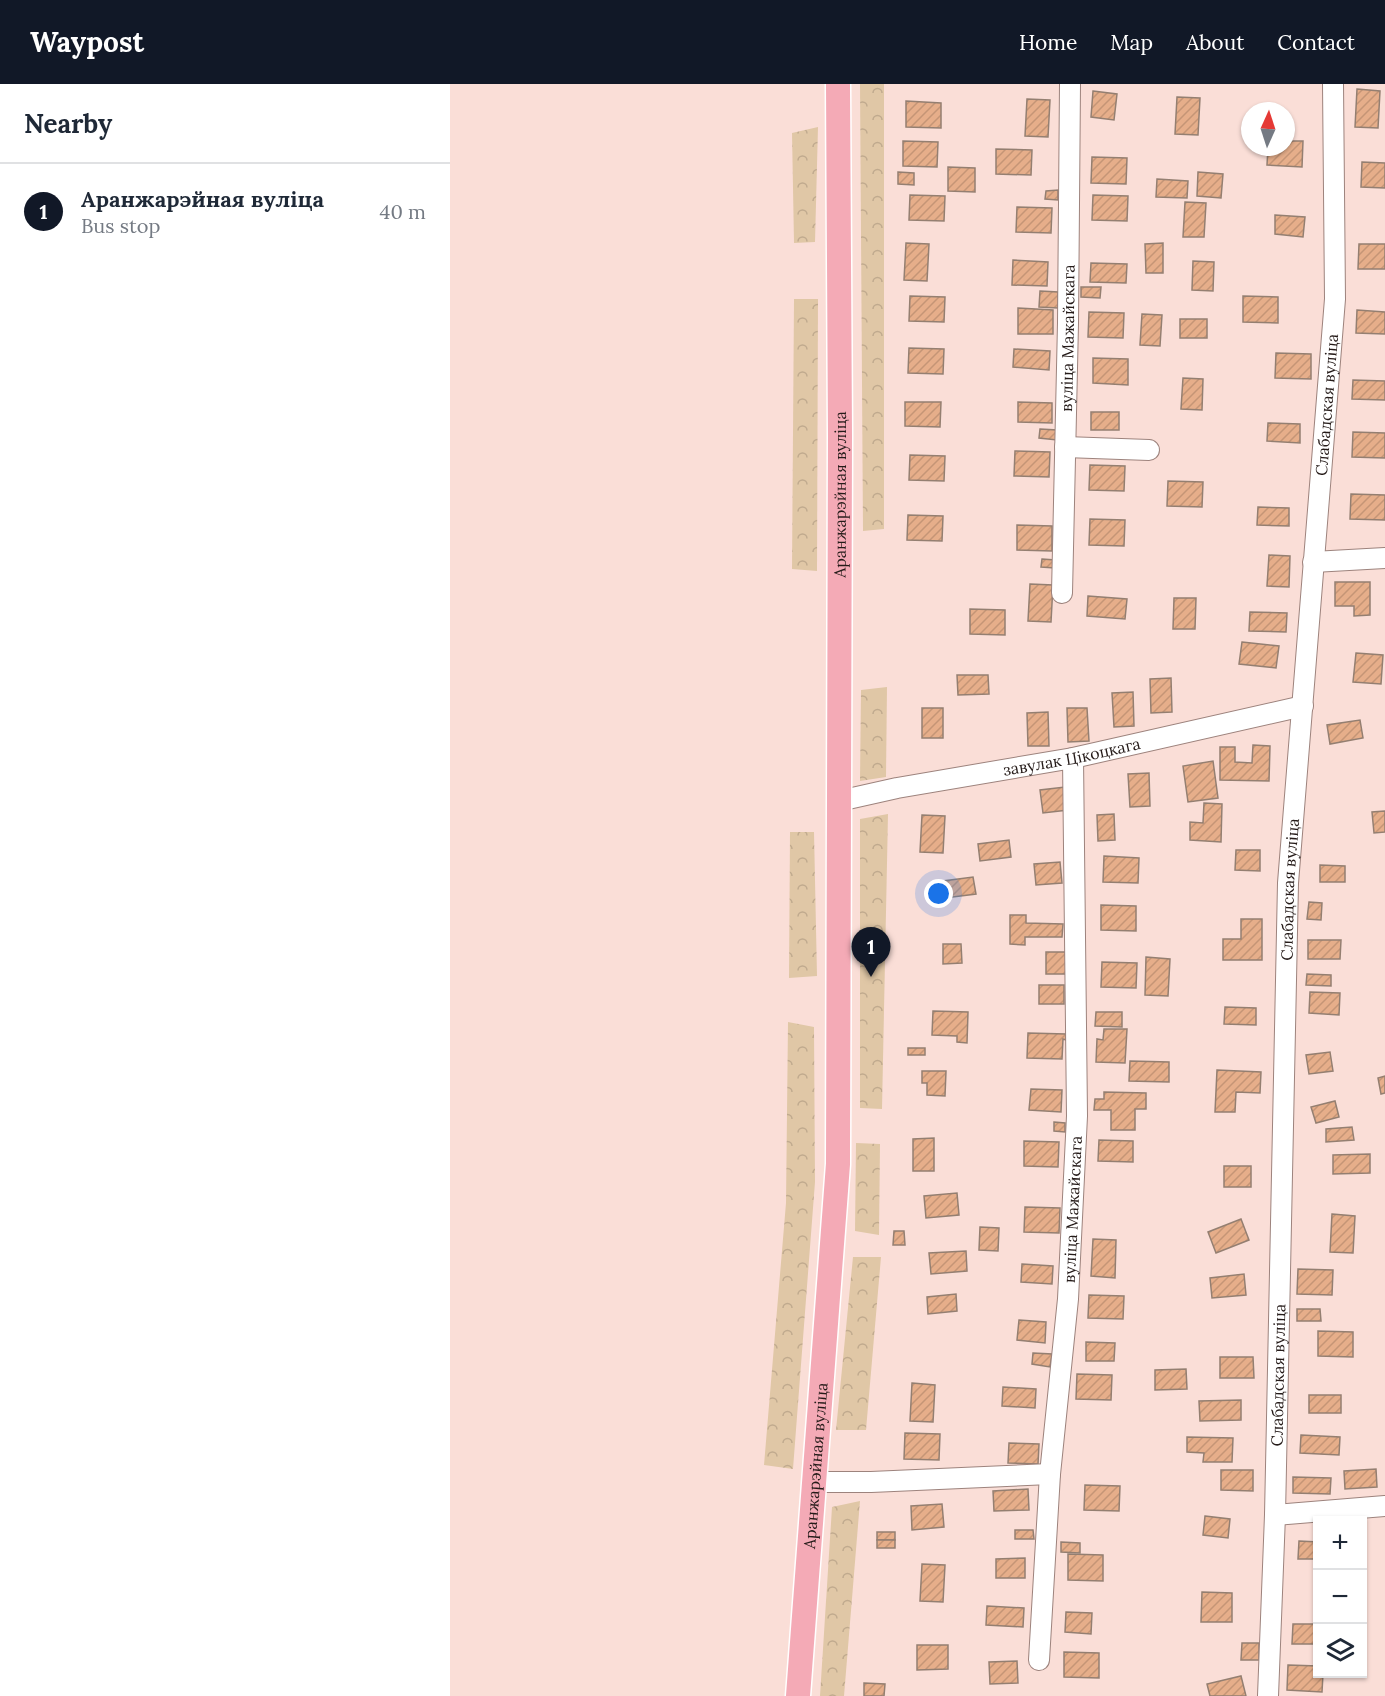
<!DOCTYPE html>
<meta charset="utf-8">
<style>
:root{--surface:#fff;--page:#f6f6f7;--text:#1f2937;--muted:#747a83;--line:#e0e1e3;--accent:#111827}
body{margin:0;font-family:Lora,serif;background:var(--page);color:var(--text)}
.controls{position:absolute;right:18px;bottom:18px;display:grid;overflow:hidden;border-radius:0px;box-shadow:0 2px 4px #0004}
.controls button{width:54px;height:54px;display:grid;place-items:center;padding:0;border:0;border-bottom:2px solid var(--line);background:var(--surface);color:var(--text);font:30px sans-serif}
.compass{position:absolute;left:791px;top:18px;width:54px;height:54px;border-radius:50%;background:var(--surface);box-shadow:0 2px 4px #0004;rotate:3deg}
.you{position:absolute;left:489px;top:810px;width:21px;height:21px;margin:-15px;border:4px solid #fff;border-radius:50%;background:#1a73e8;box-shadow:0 0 0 9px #1a73e833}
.badge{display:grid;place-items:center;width:39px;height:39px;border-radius:50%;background:var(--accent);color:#fff;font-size:20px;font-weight:700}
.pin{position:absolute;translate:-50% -50px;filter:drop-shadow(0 2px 3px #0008)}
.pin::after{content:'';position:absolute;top:32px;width:21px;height:18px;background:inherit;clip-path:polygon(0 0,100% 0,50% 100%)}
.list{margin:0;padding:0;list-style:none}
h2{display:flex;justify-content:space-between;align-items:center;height:78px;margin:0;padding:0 24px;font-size:26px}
h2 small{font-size:20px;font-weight:400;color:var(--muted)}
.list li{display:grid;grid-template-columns:39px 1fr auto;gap:18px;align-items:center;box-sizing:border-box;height:96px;padding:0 24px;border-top:2px solid var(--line)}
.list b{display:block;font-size:22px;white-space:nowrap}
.list p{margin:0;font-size:20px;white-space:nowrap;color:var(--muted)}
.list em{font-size:20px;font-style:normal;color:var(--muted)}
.icon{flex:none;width:33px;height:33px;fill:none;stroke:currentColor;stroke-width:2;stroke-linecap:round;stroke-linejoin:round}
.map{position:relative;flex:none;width:935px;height:1612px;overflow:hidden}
header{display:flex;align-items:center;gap:36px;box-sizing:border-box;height:84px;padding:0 30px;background:var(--accent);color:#fff}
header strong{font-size:28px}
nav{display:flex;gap:33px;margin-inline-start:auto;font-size:21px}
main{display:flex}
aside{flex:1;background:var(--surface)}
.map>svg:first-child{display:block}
</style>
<header>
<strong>Waypost</strong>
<nav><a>Home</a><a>Map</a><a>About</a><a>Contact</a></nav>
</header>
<main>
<aside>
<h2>Nearby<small></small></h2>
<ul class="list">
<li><span class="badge">1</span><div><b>Аранжарэйная вуліца</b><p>Bus stop</p></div><em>40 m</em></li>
</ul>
</aside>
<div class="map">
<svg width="935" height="1612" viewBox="0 0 935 1612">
<defs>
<pattern id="forest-crowns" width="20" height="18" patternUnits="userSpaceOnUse" patternTransform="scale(1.5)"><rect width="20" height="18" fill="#e0c7a6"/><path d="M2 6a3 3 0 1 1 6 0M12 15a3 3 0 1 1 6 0" fill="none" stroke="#c0aa8e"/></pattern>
<pattern id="building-hatch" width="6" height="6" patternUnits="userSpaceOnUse" patternTransform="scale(1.5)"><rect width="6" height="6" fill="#e6ae8a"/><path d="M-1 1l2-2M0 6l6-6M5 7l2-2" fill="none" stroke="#c59576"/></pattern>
</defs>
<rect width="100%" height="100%" fill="#faded7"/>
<g fill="url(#forest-crowns)">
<polygon points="410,0 434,0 434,445 413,447"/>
<polygon points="368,43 365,158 344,159 342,49"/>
<polygon points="344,215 368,215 367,487 342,485"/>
<polygon points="437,603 436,693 410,697 411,606"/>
<polygon points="438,730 432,1025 410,1024 410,735"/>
<polygon points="340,748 364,748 367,892 339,894"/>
<polygon points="338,938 364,943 365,1098 343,1385 314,1381 336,1119"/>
<polygon points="406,1059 430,1060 429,1151 405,1147"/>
<polygon points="403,1173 431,1173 416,1346 386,1346"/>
<polygon points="410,1417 394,1612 370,1612 382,1423"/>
</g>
<g fill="url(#building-hatch)" stroke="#947f71" stroke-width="1.5">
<polygon points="907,5 930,7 928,44 905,43"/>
<polygon points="643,7 667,10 664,36 641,33"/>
<polygon points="727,13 750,14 748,51 725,50"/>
<polygon points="577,15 600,16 598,53 575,52"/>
<polygon points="456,17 491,19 491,44 456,43"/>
<polygon points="453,57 488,58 487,83 453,82"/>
<polygon points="836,57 853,57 852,83 817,81 818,63 836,63"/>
<polygon points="546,65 582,66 581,91 546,90"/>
<polygon points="642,73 677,74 676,100 641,99"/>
<polygon points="912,78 935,79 935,104 911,103"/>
<polygon points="498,83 525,84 525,108 498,107"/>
<polygon points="448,88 464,89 464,101 448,100"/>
<polygon points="748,88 773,90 771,114 747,112"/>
<polygon points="707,95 738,97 737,114 706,113"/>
<polygon points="608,106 608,116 595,115 596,107"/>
<polygon points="460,111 495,112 494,137 459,136"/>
<polygon points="643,111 678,112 677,137 642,136"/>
<polygon points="735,118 756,119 754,153 733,153"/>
<polygon points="567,123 602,124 601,149 566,148"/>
<polygon points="825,131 855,133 853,153 825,150"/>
<polygon points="456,159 479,160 477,197 454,196"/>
<polygon points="713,159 713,189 696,189 695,160"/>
<polygon points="909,160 935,160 935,185 908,185"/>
<polygon points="563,176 598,178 597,202 562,201"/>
<polygon points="743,177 764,178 763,207 742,206"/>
<polygon points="641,179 677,180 676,199 640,198"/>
<polygon points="631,203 651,203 650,214 631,213"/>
<polygon points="590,207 608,208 608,224 589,223"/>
<polygon points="460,212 495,213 494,238 459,237"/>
<polygon points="793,212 828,213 828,239 793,238"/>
<polygon points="568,224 603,226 603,250 568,250"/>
<polygon points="907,226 935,228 935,250 906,249"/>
<polygon points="639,228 674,229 673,254 638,253"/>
<polygon points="692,230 712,231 710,262 690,261"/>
<rect x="730" y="235" width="27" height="19"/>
<polygon points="459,264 494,265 493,290 458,289"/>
<polygon points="564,265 600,267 599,286 563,283"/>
<polygon points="826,269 861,270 861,295 825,294"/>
<polygon points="643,274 678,275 678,301 643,299"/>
<polygon points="733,294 753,295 752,326 731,325"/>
<polygon points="903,296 935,297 935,316 902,315"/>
<polygon points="455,318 491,318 490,343 455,342"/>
<polygon points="568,318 602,319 602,339 568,338"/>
<rect x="641" y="328" width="28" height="18"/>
<polygon points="818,339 850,340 850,359 817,357"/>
<polygon points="590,345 607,346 607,356 589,354"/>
<polygon points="903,348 935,349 935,374 902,373"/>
<polygon points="565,367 600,368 599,393 564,392"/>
<polygon points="460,371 495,372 494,397 459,396"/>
<polygon points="640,381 675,382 674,407 639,406"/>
<polygon points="718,397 753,398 752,423 717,422"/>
<polygon points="901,410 935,411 935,436 900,435"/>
<polygon points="808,423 839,424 839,442 807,441"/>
<polygon points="458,431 493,432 492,457 457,456"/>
<polygon points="640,435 675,436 674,462 639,461"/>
<polygon points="567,441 602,442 602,467 567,466"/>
<polygon points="819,471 840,472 839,503 817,502"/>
<polygon points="592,475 605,476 605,484 591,483"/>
<polygon points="885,498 920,498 920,531 904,532 904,522 885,522"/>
<polygon points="580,500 603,501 601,538 578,537"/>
<polygon points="638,512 677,515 675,535 637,532"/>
<polygon points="724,514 746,514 745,545 723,545"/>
<polygon points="520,525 555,526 555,551 520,550"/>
<polygon points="800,528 837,529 836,548 799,547"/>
<polygon points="792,558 829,562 826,584 789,580"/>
<polygon points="906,569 933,571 931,600 903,598"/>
<polygon points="507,591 538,591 539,610 508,611"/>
<polygon points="721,594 722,628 701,629 700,595"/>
<polygon points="683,608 684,642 664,643 662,609"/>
<rect x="472" y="624" width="21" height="30"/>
<polygon points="617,624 637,624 639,657 618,658"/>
<polygon points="598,628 599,662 578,662 577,629"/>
<polygon points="910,636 913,654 880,660 877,641"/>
<polygon points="803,661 820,662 819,697 770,696 770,663 785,663 785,678 802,679"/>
<polygon points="763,677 768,714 738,718 733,682"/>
<polygon points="699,689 700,722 680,723 678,690"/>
<polygon points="615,703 618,726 593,729 590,706"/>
<polygon points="754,719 772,720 771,758 740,756 740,738 753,739"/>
<polygon points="935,727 935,748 924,749 922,728"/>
<polygon points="664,730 665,756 648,757 647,731"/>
<polygon points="472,731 495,732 493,769 470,768"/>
<polygon points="559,756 561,773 530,777 528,760"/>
<polygon points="786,766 810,766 810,787 785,786"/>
<polygon points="654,772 689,774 688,799 653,798"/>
<polygon points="610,778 612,799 586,801 584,780"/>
<polygon points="870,781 895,782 895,798 870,798"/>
<polygon points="523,793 526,810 495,814 493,797"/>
<polygon points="859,818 872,819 871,836 857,835"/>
<polygon points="651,821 686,822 686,847 651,846"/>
<polygon points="560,831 576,831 576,839 613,840 612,853 575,853 575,861 560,860"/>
<polygon points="791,835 812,835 812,876 773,876 773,855 791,855"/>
<polygon points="858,856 891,856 890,875 858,875"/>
<polygon points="493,860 511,860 512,879 493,880"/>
<rect x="596" y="868" width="20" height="22"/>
<polygon points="696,873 720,875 718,912 695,911"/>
<polygon points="652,878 687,879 686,904 651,903"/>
<polygon points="857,890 881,891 881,902 856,901"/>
<rect x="589" y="901" width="25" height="19"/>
<polygon points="860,908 890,909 889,931 859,929"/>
<polygon points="775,923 806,924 806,941 774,940"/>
<polygon points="483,927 518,928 517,959 507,958 507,952 482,951"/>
<polygon points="646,928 672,928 672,943 645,942"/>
<polygon points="654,945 677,945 675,979 646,978 647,955 653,956"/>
<polygon points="578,949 616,950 616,956 613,955 612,975 577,974"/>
<rect x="458" y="964" width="17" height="7"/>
<polygon points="880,968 883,987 859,990 856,971"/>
<polygon points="680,977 719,978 719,998 679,997"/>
<polygon points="767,986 811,988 810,1009 786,1008 785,1028 765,1028"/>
<polygon points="472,987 496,987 495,1012 477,1011 477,999 472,999"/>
<polygon points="935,992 935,1009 931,1010 928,994"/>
<polygon points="581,1005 612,1006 611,1028 579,1026"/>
<polygon points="654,1008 696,1009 696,1025 685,1025 685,1046 661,1046 661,1026 644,1026 645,1015 654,1015"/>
<polygon points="885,1017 889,1033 866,1039 861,1023"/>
<polygon points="604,1038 615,1039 615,1048 604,1047"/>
<polygon points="902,1043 904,1056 876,1058 876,1045"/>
<polygon points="484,1054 484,1087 463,1087 463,1055"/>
<polygon points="649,1056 683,1057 683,1078 648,1077"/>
<polygon points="574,1057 609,1058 608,1083 574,1082"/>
<polygon points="920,1070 920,1089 883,1090 883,1071"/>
<rect x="774" y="1082" width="27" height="21"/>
<polygon points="507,1109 509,1131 476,1134 474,1112"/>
<polygon points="575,1123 610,1124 609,1149 574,1148"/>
<polygon points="882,1130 905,1132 903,1169 880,1168"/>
<polygon points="791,1135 799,1156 766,1169 758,1148"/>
<polygon points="530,1143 549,1144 548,1167 529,1166"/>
<polygon points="444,1147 454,1147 455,1161 443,1161"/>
<polygon points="643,1155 666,1156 665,1194 641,1192"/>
<polygon points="516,1167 517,1187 481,1190 479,1169"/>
<polygon points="572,1180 603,1182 602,1200 571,1198"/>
<polygon points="848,1185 883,1186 882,1211 847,1210"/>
<polygon points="794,1190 796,1211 762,1214 760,1194"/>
<polygon points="506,1210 507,1227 478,1230 477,1213"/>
<polygon points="639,1211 674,1212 673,1235 638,1234"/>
<polygon points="847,1225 870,1225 871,1237 847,1237"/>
<polygon points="569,1236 596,1238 595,1259 567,1256"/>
<polygon points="868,1247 903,1248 903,1273 868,1272"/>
<polygon points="636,1258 665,1259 664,1277 636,1277"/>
<polygon points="583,1269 602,1270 600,1283 582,1280"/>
<polygon points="770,1273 803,1273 804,1294 770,1294"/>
<polygon points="736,1285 737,1305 705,1306 705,1286"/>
<polygon points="627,1290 662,1291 661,1316 626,1315"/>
<polygon points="462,1299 485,1301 483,1338 460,1337"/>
<polygon points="553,1303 586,1305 585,1324 552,1322"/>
<rect x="859" y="1311" width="32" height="18"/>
<polygon points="791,1316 791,1336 750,1337 749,1317"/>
<polygon points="455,1349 490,1350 489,1376 454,1375"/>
<polygon points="851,1351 890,1353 889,1371 850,1369"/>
<polygon points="737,1353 783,1354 782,1378 753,1378 754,1369 737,1368"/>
<polygon points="559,1359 589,1360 588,1380 558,1379"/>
<polygon points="926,1385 927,1403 895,1405 894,1387"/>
<polygon points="771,1386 803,1386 803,1407 771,1406"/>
<polygon points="843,1393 881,1394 880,1410 843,1409"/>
<polygon points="635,1401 670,1402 669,1427 634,1426"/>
<polygon points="578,1405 579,1426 544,1427 543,1407"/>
<polygon points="492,1420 494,1443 462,1446 461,1422"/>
<polygon points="755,1432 780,1435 778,1454 753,1451"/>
<polygon points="565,1446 583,1446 584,1455 565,1455"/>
<rect x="427" y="1448" width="18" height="8"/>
<rect x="427" y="1456" width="18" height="8"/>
<polygon points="849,1457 868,1458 868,1475 848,1475"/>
<polygon points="611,1458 630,1459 630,1469 611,1468"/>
<polygon points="618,1470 653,1471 653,1497 618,1496"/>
<polygon points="575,1474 575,1494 546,1494 546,1475"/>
<polygon points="472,1480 495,1481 493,1518 470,1517"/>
<polygon points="752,1508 782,1509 782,1538 751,1538"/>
<polygon points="537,1522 574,1524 573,1543 536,1541"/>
<polygon points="616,1528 642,1529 641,1550 615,1548"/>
<polygon points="843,1540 868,1540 868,1560 842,1560"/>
<polygon points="792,1559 809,1559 809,1576 791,1576"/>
<polygon points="467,1561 498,1561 498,1585 467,1586"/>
<polygon points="614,1568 649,1569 649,1594 614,1593"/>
<polygon points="567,1577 568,1599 540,1600 539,1578"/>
<polygon points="838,1581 868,1582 868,1590 873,1590 872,1608 837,1606"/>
<polygon points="791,1592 796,1612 760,1612 757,1600"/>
<polygon points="414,1599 435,1600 434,1612 414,1612"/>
</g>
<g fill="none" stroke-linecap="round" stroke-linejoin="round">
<defs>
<g id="minor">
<polyline points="615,363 699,366"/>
<polyline points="863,478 935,474"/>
<path id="s1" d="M612,509l6,-270 2,-239"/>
<path id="s2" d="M389,717l58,-13 176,-30 230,-52"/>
<polyline points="364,1398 421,1398 600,1390"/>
<polyline points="825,1431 935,1422"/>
<path id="s3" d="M589,1576l11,-186 18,-175 9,-183 -4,-358"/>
<path id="s4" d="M818,1612l7,-181 13,-632 47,-584 -2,-215"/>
</g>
<g id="major">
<path id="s5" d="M348,1612l40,-532 2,-728 -2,-352"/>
</g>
</defs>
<use href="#minor" stroke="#9d837d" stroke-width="22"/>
<use href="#major" stroke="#fff" stroke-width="27"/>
<use href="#minor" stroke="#fff" stroke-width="20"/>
<use href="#major" stroke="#f4aab6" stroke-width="24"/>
</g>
<g text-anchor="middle" stroke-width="6" stroke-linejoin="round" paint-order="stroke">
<g font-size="16" fill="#251b19" stroke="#faded7">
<text dy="6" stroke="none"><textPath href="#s1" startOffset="255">вуліца Мажайскага</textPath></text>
<text dy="6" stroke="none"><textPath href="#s4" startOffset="1293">Слабадская вуліца</textPath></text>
<text dy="6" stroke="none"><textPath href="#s5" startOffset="1203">Аранжарэйная вуліца</textPath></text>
<text dy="6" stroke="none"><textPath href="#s2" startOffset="237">завулак Цікоцкага</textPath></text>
<text dy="6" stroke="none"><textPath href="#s4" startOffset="807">Слабадская вуліца</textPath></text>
<text dy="6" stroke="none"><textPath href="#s3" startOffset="452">вуліца Мажайскага</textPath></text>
<text dy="6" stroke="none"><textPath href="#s4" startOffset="321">Слабадская вуліца</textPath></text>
<text dy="6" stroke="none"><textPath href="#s5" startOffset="231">Аранжарэйная вуліца</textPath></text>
</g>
</g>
</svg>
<div class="controls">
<button>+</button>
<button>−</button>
<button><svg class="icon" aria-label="layers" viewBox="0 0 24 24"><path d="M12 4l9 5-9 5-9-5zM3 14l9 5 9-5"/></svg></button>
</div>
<svg class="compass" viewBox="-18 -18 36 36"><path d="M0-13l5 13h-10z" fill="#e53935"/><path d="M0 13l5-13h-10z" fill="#747a83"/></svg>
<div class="you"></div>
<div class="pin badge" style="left:421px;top:893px">1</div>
</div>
</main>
